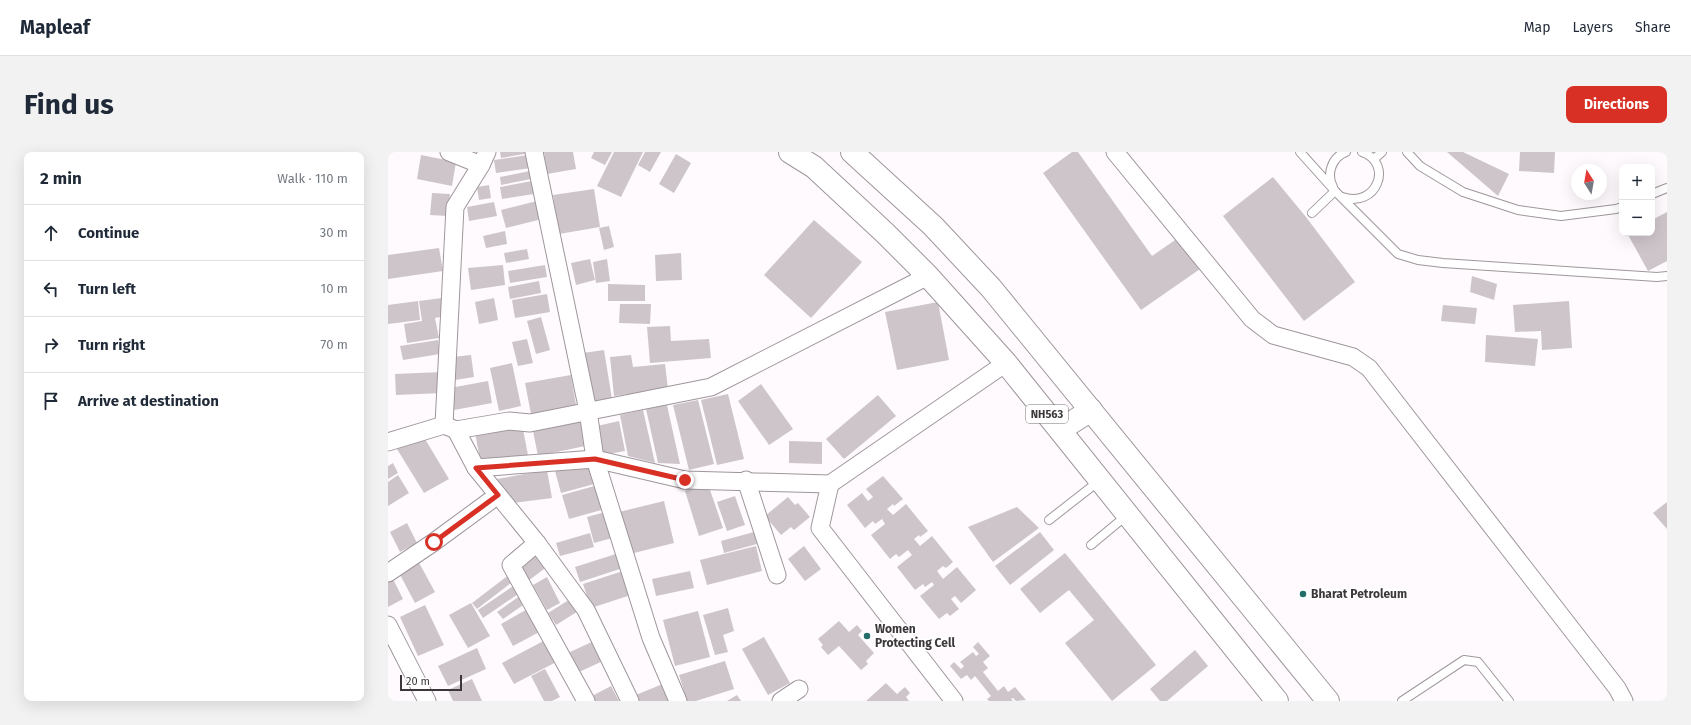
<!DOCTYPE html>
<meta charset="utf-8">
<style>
:root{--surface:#fff;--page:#f2f2f3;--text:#1f2937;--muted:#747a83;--line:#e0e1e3;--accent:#d93025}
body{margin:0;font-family:"Fira Sans",sans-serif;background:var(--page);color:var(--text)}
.controls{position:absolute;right:12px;top:12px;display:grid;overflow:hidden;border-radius:8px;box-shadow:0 4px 16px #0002}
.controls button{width:36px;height:36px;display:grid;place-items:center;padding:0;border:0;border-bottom:1px solid var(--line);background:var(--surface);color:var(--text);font:20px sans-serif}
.compass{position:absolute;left:1183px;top:12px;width:36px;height:36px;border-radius:50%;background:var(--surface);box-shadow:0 4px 16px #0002;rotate:349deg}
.scale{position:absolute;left:12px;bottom:10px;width:62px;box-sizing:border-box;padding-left:4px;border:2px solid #3b373a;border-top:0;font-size:11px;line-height:14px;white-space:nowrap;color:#3b373a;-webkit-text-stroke:3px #fff;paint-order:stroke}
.stop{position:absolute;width:12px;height:12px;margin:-9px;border:3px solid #d93025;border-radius:50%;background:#fff}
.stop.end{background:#d93025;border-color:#fff;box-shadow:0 1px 4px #0008}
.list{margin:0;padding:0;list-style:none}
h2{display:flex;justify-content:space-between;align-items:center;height:52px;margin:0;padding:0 16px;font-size:17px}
h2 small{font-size:13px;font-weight:400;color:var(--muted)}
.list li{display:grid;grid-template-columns:26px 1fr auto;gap:12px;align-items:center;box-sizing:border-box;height:56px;padding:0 16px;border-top:1px solid var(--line)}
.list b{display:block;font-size:15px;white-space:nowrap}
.list em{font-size:13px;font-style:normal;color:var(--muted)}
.icon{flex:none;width:22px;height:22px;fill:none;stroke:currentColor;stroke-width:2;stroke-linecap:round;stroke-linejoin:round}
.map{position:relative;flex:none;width:1279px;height:549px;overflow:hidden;border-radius:8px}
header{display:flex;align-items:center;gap:24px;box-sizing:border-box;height:56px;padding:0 20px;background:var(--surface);border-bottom:1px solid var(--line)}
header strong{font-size:19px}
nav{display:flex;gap:22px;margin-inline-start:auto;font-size:14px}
.intro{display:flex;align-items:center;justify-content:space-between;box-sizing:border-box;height:96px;padding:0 24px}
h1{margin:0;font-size:28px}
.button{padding:10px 18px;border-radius:8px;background:var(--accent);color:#fff;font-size:14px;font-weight:700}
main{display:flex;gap:24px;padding:0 24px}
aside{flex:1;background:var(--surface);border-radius:8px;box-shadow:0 4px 16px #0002}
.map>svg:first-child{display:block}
</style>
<header>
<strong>Mapleaf</strong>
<nav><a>Map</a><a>Layers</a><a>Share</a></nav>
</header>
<div class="intro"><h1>Find us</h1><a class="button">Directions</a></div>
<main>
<aside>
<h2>2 min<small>Walk · 110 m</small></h2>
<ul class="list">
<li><svg class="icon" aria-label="ahead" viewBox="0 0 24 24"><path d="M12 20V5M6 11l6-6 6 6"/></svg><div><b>Continue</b></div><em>30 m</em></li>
<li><svg class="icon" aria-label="left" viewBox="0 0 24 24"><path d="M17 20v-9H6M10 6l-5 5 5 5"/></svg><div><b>Turn left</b></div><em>10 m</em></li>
<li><svg class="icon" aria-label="right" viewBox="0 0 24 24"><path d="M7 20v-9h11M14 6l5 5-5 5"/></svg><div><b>Turn right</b></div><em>70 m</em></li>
<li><svg class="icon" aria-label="arrive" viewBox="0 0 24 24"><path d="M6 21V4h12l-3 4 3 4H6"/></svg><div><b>Arrive at destination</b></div></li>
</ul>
</aside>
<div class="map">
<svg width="1279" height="549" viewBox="0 0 1279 549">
<rect width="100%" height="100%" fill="#fefafd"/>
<g fill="#cec5cb">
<polygon points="112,0 142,0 142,1 113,6"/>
<polygon points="156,0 185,0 188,17 159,22"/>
<polygon points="206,0 224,0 217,13 203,6"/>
<polygon points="226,0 255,0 233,45 209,34"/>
<polygon points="257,0 273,0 262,20 250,13"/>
<polygon points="684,0 690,0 764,104 790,86 812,117 753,158 655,21"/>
<polygon points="1059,0 1075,0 1121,22 1110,44"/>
<polygon points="1132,0 1167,0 1166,21 1131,19"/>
<polygon points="288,2 303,11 286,41 271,32"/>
<polygon points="33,3 68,10 64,34 29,27"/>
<polygon points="140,3 143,16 108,21 106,8"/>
<polygon points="142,19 143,27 113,33 112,25"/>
<polygon points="885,25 918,65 967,130 916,169 835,64"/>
<polygon points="144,29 146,42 114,47 112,35"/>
<polygon points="101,33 103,46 91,48 89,35"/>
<polygon points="206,37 212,75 171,82 165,43"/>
<polygon points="44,41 62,42 60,64 42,63"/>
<polygon points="149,49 154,67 118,76 113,58"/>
<polygon points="106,50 109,64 81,69 79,55"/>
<polygon points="1279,60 1279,109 1260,119 1239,81 1264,81 1264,68"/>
<polygon points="426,68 474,110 423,166 376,123"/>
<polygon points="221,74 226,95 216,98 211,76"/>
<polygon points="117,79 119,92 98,96 95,84"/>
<polygon points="51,96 55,119 0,127 0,103"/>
<polygon points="139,97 141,107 118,111 116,101"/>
<polygon points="293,101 294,128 268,129 267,103"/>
<polygon points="202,107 207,128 188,133 183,111"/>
<polygon points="219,107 222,129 208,131 205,110"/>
<polygon points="115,113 117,133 83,138 80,116"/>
<polygon points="157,113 159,125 122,131 120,119"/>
<polygon points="1084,124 1109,132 1106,148 1082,140"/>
<polygon points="151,129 153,141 122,147 120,135"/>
<polygon points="220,132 257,133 257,149 220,149"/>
<polygon points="159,142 162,160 127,166 124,148"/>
<polygon points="54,146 57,164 47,166 51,186 19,191 16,172 34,169 31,149"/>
<polygon points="106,146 110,168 91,172 87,150"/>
<polygon points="30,149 32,168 0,172 0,153"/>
<polygon points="1181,149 1184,196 1154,198 1153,179 1127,180 1125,153"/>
<polygon points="550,150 561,208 509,218 497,160"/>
<polygon points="232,152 263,152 262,172 231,171"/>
<polygon points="1055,153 1089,156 1087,172 1053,169"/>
<polygon points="153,165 162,198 148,202 139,169"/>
<polygon points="282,174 283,189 321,187 323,206 262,211 259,175"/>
<polygon points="1098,183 1150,187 1147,214 1097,210"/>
<polygon points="139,187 145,211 130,214 124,190"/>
<polygon points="50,188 52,202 15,208 12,194"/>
<polygon points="216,198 224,247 203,250 195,201"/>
<polygon points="83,203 86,225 67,228 64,205"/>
<polygon points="243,203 245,215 277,212 280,237 226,244 222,205"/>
<polygon points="124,211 133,254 111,259 102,216"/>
<polygon points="54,220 55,241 8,243 7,222"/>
<polygon points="183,223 189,259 144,267 137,231"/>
<polygon points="100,229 104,251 66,258 62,236"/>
<polygon points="373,232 405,277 381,293 350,249"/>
<polygon points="340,242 356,307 329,313 313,248"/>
<polygon points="490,243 508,264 456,307 438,287"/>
<polygon points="310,248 326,312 301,318 285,253"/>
<polygon points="279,253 292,312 270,311 258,257"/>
<polygon points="255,258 267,311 240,304 232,263"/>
<polygon points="192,269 197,294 150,304 145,279"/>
<polygon points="231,269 237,299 215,303 209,274"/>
<polygon points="134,272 140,303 93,312 87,281"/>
<polygon points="34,282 61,327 36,341 9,297"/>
<polygon points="401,289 434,290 434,312 401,311"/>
<polygon points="204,309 210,331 173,341 167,319"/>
<polygon points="5,311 10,321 0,327 0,314"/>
<polygon points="159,318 164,346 125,351 109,327"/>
<polygon points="10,323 21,341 0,354 0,330"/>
<polygon points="495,324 515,347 506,354 505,352 499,357 505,363 518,352 540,379 532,385 531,383 526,387 532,394 544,384 565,410 558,416 555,414 549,419 555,427 569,415 588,438 573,451 567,444 563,447 571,457 562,464 559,461 551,467 532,444 546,433 544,430 537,435 535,432 527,438 509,415 524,403 520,398 511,405 508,402 502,407 483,383 497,372 494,367 487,372 485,369 477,376 459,353 474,341 480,349 485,345 478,337"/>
<polygon points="320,332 335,376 311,384 297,339"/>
<polygon points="210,333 217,357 181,367 174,343"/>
<polygon points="347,344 357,373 339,379 329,350"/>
<polygon points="400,345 407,353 410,351 422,365 406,378 403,375 393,383 377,364"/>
<polygon points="276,349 286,391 242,402 231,360"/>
<polygon points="1279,350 1279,377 1265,361"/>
<polygon points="629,355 651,376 605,410 580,375"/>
<polygon points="221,359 228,385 206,391 199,365"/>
<polygon points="19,371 29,391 12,400 2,380"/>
<polygon points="366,380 369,392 336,401 333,389"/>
<polygon points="652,380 666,398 622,433 607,414"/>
<polygon points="202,381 206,395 172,404 168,391"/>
<polygon points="368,394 374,419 319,433 312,408"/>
<polygon points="416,394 433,417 417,429 400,407"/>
<polygon points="150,401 160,414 140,429 131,416"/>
<polygon points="231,401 235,416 192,430 187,415"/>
<polygon points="677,401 768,513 724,549 677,491 706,468 681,438 652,461 632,437"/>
<polygon points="29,407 47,440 27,451 9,417"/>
<polygon points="238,418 246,442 203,456 195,432"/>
<polygon points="302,419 306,436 268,444 264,427"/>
<polygon points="122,422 127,428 89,457 84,451"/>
<polygon points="4,425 15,447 0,455 0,427"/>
<polygon points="159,425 172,451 159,458 145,433"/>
<polygon points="131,430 136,438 95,466 90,458"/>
<polygon points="136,441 141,449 115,467 109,460"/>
<polygon points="184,446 192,458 168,473 160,461"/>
<polygon points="83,451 102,484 80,496 61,463"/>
<polygon points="37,453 56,493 30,504 12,465"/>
<polygon points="143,455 155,478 125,494 113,472"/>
<polygon points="340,456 346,479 335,483 340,500 327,503 315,463"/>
<polygon points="310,459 322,505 287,514 275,468"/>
<polygon points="451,469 461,480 469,473 474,479 470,483 486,501 478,509 480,512 473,518 451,494 440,503 433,495 435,493 430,487"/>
<polygon points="376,485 402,531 380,543 354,497"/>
<polygon points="161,486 172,508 126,532 114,511"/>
<polygon points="206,489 215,509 191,520 182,500"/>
<polygon points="590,490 602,504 595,510 600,516 595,520 610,539 616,534 620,540 627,535 638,548 628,549 625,546 623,547 625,549 601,549 599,547 603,544 587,524 583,528 579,523 573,527 562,514 566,510 573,517 576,514 572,510 585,500 588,504 591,502 585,495"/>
<polygon points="89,496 98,517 60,534 50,514"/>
<polygon points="807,498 820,514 779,549 772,549 762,537"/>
<polygon points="337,509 346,537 308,549 299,549 291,523"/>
<polygon points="157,517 172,545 164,549 156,549 143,524"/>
<polygon points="84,527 94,549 65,549 60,538"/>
<polygon points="277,531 284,549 245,549 243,545"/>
<polygon points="498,531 509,542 517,535 522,541 518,545 521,549 478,549"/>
<polygon points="223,534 231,549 206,549 204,544"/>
<polygon points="349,543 353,549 339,549"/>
</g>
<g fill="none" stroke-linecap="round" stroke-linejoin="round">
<defs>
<g id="lane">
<polyline points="912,0 947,39 1010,102 1030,108 1055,111 1269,125 1279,124"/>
<polyline points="1019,0 1032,14 1075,40 1130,58 1173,64 1228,57 1234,55"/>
<polyline points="986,7 994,0"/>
<path d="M945,35c-7,-13 -1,-30 13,-35"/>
<polyline points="1264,42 1279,36"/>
<path d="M954,45c35,12 52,-34 20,-45"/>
<polyline points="924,61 947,39"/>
<polyline points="661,368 711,329"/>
<polyline points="703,393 739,363"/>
<polyline points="1014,549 1076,508 1090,510 1121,549"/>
</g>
<g id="street">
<polyline points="61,0 93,13"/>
<polyline points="146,0 200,259 207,307 263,486 290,549"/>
<polyline points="727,0 864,167 885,183 965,205 981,216 1229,536 1236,549"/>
<polyline points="56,273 67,55 93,13 99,0"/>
<polyline points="68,278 121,269 142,271 323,235 540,124"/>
<polyline points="0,290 56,273 68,278 88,316 149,391 198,458 242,549"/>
<polyline points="88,316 207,307 297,328 442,332 618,211"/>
<polyline points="358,328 389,423"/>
<polyline points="442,332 432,376 566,549"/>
<polyline points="149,391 123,413 198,549"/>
<polyline points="0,421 46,390 110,343"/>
<polyline points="0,473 39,549"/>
<polyline points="393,549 411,537"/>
</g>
<g id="highway">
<polyline points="402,0 426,15 497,81 540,124 618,211 889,549"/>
<polyline points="464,0 545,74 603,136 940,549"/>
<polyline points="672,278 703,258"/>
</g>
</defs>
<use href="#lane" stroke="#9f969c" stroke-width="10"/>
<use href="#street" stroke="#9f969c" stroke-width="19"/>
<use href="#highway" stroke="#9f969c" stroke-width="24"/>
<use href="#lane" stroke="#fff" stroke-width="8"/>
<use href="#street" stroke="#fff" stroke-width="17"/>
<use href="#highway" stroke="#fff" stroke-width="22"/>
</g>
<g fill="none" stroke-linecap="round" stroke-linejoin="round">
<polyline stroke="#d93025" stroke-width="5" points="46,390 110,343 88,316 207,307 297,328"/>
</g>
<g fill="#246e6a" stroke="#fff" stroke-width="1.5">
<circle cx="915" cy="442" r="4"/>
<circle cx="479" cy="484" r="4"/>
</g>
<g text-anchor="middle" stroke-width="3.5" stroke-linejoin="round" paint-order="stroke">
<rect fill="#fff" stroke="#767375" stroke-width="1" x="638" y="253" width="42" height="18" rx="3"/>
<g font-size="11" font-weight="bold" fill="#3b373a">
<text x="659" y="266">NH563</text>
</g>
<g font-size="12" font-weight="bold" fill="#3b373a" stroke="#fff" text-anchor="start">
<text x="923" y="446">Bharat Petroleum</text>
<text x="487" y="481">Women<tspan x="487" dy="14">Protecting Cell</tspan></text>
</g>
</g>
</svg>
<div class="controls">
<button>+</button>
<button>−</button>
</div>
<svg class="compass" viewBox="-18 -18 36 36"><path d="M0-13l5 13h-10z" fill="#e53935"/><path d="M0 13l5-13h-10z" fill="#747a83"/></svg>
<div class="scale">20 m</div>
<div class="stop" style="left:46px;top:390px"></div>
<div class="stop end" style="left:297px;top:328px"></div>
</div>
</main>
